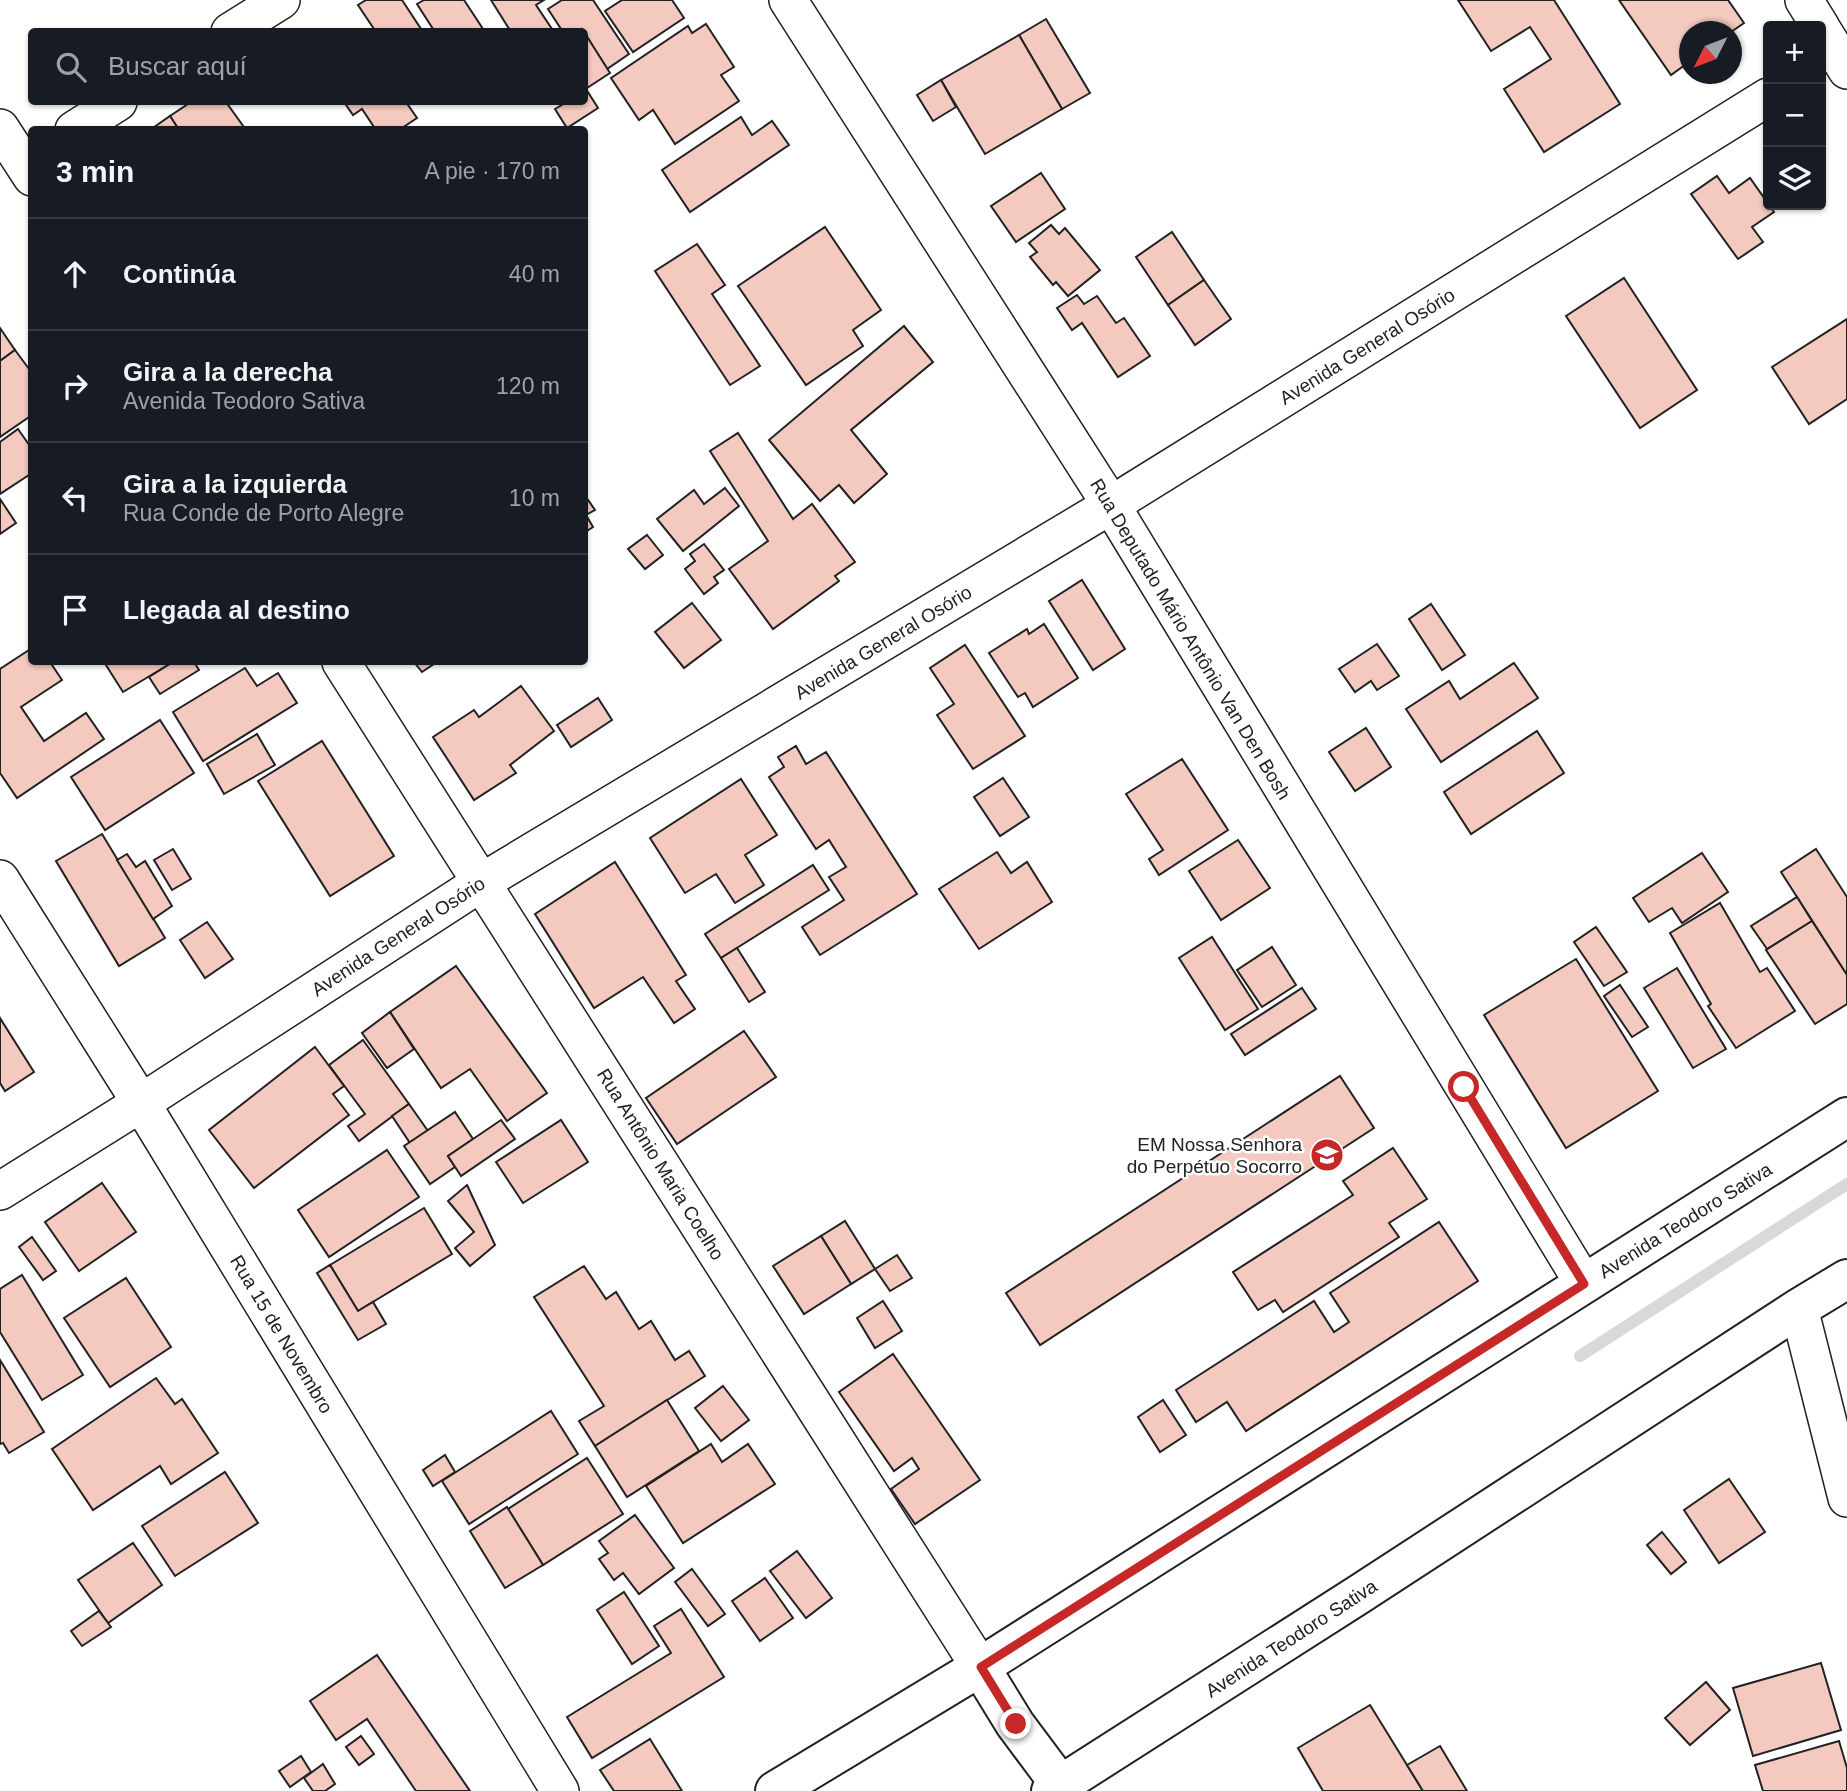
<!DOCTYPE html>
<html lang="es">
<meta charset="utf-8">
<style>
:root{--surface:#171b24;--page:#242831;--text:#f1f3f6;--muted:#9ea1a6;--line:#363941}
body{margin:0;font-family:Arial,sans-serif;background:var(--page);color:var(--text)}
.controls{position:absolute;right:21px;top:21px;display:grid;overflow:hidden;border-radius:7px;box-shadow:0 2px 5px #0004}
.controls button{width:63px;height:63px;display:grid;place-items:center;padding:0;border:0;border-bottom:2px solid var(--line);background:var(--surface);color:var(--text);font:35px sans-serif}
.compass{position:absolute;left:1679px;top:21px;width:63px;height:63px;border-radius:50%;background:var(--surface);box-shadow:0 2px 5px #0004;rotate:228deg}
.stop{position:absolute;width:21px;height:21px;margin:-16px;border:5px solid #c62828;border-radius:50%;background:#fff}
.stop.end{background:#c62828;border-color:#fff;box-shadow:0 2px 7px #0008}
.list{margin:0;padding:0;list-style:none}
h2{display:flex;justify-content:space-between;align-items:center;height:91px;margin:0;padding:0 28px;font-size:30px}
h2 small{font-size:23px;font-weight:400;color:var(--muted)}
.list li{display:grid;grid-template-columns:46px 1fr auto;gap:21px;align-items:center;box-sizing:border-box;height:112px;padding:0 28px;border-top:2px solid var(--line)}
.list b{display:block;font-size:26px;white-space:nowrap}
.list p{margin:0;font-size:23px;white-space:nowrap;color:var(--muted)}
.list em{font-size:23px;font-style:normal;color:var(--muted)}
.icon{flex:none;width:38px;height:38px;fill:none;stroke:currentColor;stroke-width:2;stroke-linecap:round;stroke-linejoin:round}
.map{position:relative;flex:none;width:1847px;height:1791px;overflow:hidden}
.search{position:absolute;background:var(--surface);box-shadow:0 2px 5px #0004;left:28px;top:28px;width:560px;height:77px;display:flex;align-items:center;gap:18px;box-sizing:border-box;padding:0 24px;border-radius:7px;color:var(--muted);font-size:26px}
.panel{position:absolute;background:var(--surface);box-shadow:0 2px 5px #0004;left:28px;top:126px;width:560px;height:539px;border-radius:7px}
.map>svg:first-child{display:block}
</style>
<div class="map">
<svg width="1847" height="1791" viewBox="0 0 1847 1791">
<rect width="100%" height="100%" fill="#fff"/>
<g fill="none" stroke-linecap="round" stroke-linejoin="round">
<polyline stroke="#d9d9d9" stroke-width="12" points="1580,1356 1847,1184"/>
</g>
<g fill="#f3c9c0" stroke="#222" stroke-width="2">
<polygon points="366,0 402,0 423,32 376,32 358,5"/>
<polygon points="424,0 464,0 485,32 435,32 417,4"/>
<polygon points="491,0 544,0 536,5 554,32 511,32"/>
<polygon points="562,0 593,0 629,54 607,69 582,29 578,32 563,32 548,9"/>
<polygon points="622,0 672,0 684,18 633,52 605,11"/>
<polygon points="1458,0 1554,0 1620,104 1544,152 1504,89 1551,59 1530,27 1491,51"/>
<polygon points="1619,0 1728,0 1744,23 1731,32 1689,32 1689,62 1671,75"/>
<polygon points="1046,19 1090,93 1062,109 1019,35"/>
<polygon points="706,24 734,67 721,75 739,101 675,144 653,110 639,120 611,78 688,26 692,33"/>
<polygon points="586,35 610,73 584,90 584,36"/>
<polygon points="1019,35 1062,109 985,154 941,80"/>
<polygon points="941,80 956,107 933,121 917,95"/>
<polygon points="586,89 598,108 567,128 555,109 567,102 584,102"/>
<polygon points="191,102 226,102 246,130 179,130 170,116"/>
<polygon points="344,102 406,102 417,118 399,130 376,130 362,109 353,115"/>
<polygon points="170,116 179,130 150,130"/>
<polygon points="741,117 752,135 772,121 789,145 690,212 662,170"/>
<polygon points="1041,173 1065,209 1016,242 991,206"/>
<polygon points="1717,176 1729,193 1750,178 1774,212 1752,227 1763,242 1738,259 1691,194"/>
<polygon points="1051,225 1059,234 1065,228 1100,270 1068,296 1056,282 1053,285 1030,257 1037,252 1029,243"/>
<polygon points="825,227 881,310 853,330 863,346 806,385 738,286"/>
<polygon points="1172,232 1204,280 1168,305 1136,257"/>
<polygon points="697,244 725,285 712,294 760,366 730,385 655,271"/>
<polygon points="1624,278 1697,390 1640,428 1566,316"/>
<polygon points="1204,280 1231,319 1195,345 1168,305"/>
<polygon points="1077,295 1084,304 1097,296 1116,323 1124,318 1150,356 1118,377 1082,323 1072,330 1057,308"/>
<polygon points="1847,319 1847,399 1809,424 1772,367"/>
<polygon points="904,326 933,362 851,430 887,474 854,503 839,485 820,501 769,440"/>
<polygon points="0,328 15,350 0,361"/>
<polygon points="15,350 32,373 32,415 0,437 0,361"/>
<polygon points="18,429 32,449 32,473 0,494 0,442"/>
<polygon points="738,433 793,519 812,504 855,562 835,576 839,581 773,629 729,569 768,541 710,451"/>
<polygon points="725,488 739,506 683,551 657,519 694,490 704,504"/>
<polygon points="584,494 595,510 586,515 593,527 584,533"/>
<polygon points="0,499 16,523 0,534"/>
<polygon points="647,535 663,555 645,569 628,549"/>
<polygon points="704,544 724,570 714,577 718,583 704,594 685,569 695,561 690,554"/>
<polygon points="1082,580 1125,649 1093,670 1049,601"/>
<polygon points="692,603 721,640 684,668 655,632"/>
<polygon points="1431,604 1465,655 1442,670 1409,619"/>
<polygon points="1044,624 1078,678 1033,707 1025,693 1018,697 989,653 1027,629 1029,634"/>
<polygon points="1377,644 1399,676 1377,690 1371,681 1355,692 1339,669"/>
<polygon points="965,645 1025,736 973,769 937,715 954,704 930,668"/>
<polygon points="32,648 32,662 50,662 62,680 21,707 44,741 86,713 104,739 17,798 0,773 0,669"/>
<polygon points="104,662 173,662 123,692"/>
<polygon points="173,662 194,662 199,670 160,694 149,677"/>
<polygon points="414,662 437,662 422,672"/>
<polygon points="1514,663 1538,698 1441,762 1406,709 1449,681 1460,699"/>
<polygon points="245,668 257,686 278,673 297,703 203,761 173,712"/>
<polygon points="521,686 554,731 510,765 516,773 474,800 433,737 474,710 479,717"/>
<polygon points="598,698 612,720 571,747 557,725"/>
<polygon points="160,720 194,773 105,830 71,777"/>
<polygon points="1366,728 1391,767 1355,791 1329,752"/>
<polygon points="1537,731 1564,773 1471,834 1444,792"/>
<polygon points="257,734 275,765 224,794 207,764"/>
<polygon points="322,741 394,856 330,896 258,781"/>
<polygon points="796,746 806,764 826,752 917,894 820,955 802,927 844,900 829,877 846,867 829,840 816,849 769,777 784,767 778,757"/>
<polygon points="1182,759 1228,830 1159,875 1149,859 1163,850 1126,794"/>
<polygon points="1003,778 1029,817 1000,836 974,797"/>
<polygon points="741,779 777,835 745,855 764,885 735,903 716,874 685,893 650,838"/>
<polygon points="102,834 165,938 119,966 56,861"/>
<polygon points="1238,840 1270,888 1221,920 1189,871"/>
<polygon points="173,849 191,879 172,890 154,860"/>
<polygon points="1816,849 1847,897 1847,975 1781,872"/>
<polygon points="997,852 1011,873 1027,862 1052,902 979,949 939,889"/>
<polygon points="1702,853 1728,892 1682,923 1672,908 1649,922 1633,898"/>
<polygon points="127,854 136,867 145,861 172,906 153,919 117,860"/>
<polygon points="615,862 686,975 676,981 695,1009 674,1023 643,977 594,1008 535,914"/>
<polygon points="813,865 829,890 721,958 705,934"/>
<polygon points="1797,897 1812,921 1767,949 1751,926"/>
<polygon points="1720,903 1760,972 1767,968 1795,1011 1736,1048 1708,1006 1711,1004 1670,933"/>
<polygon points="1812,921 1847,975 1847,1004 1815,1024 1766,950"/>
<polygon points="207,922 233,959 205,978 180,940"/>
<polygon points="1596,927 1627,972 1604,986 1574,942"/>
<polygon points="1212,937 1258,1009 1225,1030 1179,958"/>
<polygon points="1272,947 1296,985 1262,1007 1237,970"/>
<polygon points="737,948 765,992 749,1002 721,958"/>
<polygon points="1576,959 1658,1091 1566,1148 1484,1015"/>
<polygon points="456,966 547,1093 507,1121 470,1069 441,1088 390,1012"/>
<polygon points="1677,968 1726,1049 1693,1068 1644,988"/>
<polygon points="1620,985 1648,1027 1632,1037 1604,996"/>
<polygon points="1302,988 1316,1009 1245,1055 1231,1034"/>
<polygon points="390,1012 414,1049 387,1068 362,1033"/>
<polygon points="0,1018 34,1072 5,1091 0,1083"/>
<polygon points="744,1031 776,1077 677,1144 646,1098"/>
<polygon points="363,1040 409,1104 359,1141 348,1126 365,1114 329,1065"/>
<polygon points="315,1047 344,1086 333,1094 349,1115 254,1188 209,1130"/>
<polygon points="1340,1076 1374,1128 1040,1345 1006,1293"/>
<polygon points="409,1104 428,1131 410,1143 392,1116"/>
<polygon points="455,1112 473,1139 448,1156 455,1167 430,1184 404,1146"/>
<polygon points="501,1120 515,1139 461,1176 448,1156"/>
<polygon points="561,1120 588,1162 523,1203 496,1162"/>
<polygon points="1393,1148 1427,1199 1389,1223 1399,1237 1283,1312 1275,1300 1258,1310 1233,1272 1353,1195 1343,1181"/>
<polygon points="387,1150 419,1197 329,1257 298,1210"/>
<polygon points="102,1183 136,1232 79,1271 45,1222"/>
<polygon points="467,1185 495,1245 470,1266 455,1248 474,1232 448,1201"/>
<polygon points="424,1208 452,1254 358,1311 330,1265"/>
<polygon points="845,1221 875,1269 851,1284 821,1236"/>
<polygon points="1439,1222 1478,1281 1246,1431 1227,1402 1196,1422 1176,1390 1314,1301 1334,1332 1349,1322 1330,1293"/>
<polygon points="821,1236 851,1284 804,1314 773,1266"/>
<polygon points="32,1237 56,1271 43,1280 19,1247"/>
<polygon points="897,1255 912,1278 890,1291 875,1269"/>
<polygon points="330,1265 358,1311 373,1302 386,1324 358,1340 317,1273"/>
<polygon points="584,1266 606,1299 616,1292 639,1329 651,1321 675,1360 689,1351 705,1376 595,1446 579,1421 604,1406 534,1297"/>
<polygon points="22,1275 83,1375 42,1400 0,1332 0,1289"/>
<polygon points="126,1278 171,1347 110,1387 64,1318"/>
<polygon points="883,1301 902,1331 875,1348 857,1318"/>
<polygon points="893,1354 980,1480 915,1524 891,1489 919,1469 912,1458 894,1471 839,1392"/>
<polygon points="0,1360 44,1432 9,1453 3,1443 0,1444"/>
<polygon points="156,1378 175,1404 182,1399 218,1453 171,1484 160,1466 93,1510 52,1449"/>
<polygon points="723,1386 749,1420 721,1441 695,1408"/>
<polygon points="667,1400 699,1451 627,1497 595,1446"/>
<polygon points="1163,1400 1186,1435 1160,1452 1138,1417"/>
<polygon points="551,1411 578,1454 469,1524 442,1481"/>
<polygon points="711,1444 722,1462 748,1444 775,1484 683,1543 646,1486"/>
<polygon points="445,1455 455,1472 433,1486 423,1470"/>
<polygon points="587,1458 623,1514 543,1565 508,1509"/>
<polygon points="225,1472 258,1523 175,1576 142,1526"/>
<polygon points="1729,1479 1765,1532 1719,1563 1684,1510"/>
<polygon points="507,1507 543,1565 505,1588 470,1531"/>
<polygon points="635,1515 674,1568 639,1594 623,1573 614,1580 599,1559 608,1553 599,1541"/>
<polygon points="1662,1532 1686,1562 1671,1574 1647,1545"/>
<polygon points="133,1543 162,1585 108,1623 78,1580"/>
<polygon points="797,1551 832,1598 806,1618 770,1571"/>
<polygon points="692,1569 725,1614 708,1626 675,1582"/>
<polygon points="765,1578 793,1618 760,1641 732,1601"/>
<polygon points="624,1592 659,1646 632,1664 597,1610"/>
<polygon points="681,1609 724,1677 592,1758 567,1717 671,1653 654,1626"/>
<polygon points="99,1611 111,1627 82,1646 71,1631"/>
<polygon points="377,1655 470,1791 416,1791 367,1719 336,1740 310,1701"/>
<polygon points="1821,1663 1841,1730 1753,1756 1733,1688"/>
<polygon points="1706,1682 1730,1710 1690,1745 1665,1718"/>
<polygon points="1370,1705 1407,1765 1423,1791 1323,1791 1298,1748"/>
<polygon points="361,1736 374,1754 359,1765 346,1747"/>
<polygon points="650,1739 682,1791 614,1791 600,1770"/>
<polygon points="1839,1741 1847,1768 1847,1791 1763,1791 1755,1765"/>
<polygon points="1440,1746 1467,1791 1423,1791 1407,1765"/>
<polygon points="301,1756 311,1772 290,1787 279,1771"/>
<polygon points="323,1764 335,1784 325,1791 313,1791 304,1778"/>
</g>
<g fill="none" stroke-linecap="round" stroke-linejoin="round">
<defs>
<g id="street">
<polyline points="788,0 1111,505 1584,1284"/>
<polyline points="1804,0 1820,26"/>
<polyline points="1821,28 1847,70"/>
<polyline points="230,32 281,0"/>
<polyline points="0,128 32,177"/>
<polyline points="74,130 118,102"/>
<polyline points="341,662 980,1667"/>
<polyline points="0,879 141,1103 560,1791"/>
<polyline points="0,1191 141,1103 482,882 1111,505 1768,97"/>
<polyline points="1799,1308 1847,1498"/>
</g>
<g id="primary">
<polyline points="980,1667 1015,1724 1065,1791"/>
<polyline points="775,1791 980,1667 1847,1117"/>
<polyline points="1051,1791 1358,1595 1799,1308 1847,1279"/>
</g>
</defs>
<use href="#street" stroke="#222" stroke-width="40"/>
<use href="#primary" stroke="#222" stroke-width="42"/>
<use href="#street" stroke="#fff" stroke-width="37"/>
<use href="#primary" stroke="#fff" stroke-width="38"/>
</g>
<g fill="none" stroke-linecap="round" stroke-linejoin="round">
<polyline stroke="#c62828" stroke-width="9" points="1016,1724 981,1667 1584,1284 1464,1087"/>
</g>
<defs>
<symbol id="school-disc" viewBox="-11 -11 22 22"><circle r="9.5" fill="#c62828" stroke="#fff"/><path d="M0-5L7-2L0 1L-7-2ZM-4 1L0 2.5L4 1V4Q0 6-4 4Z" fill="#fff"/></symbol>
</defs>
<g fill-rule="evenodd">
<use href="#school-disc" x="1308" y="1136" width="38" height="38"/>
</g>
<g text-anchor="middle" stroke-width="5" stroke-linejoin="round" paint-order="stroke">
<g font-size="19" fill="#222" stroke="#fff">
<text transform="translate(1367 346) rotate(-32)" y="7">Avenida General Osório</text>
<text transform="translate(1191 639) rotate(59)" y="7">Rua Deputado Mário Antônio Van Den Bosh</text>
<text transform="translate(883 642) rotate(-31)" y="7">Avenida General Osório</text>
<text transform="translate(398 936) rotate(-33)" y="7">Avenida General Osório</text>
<text transform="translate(661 1164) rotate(58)" y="7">Rua Antônio Maria Coelho</text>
<text transform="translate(1685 1220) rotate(-32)" y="7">Avenida Teodoro Sativa</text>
<text transform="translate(282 1334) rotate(59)" y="7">Rua 15 de Novembro</text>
<text transform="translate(1291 1638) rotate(-33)" y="7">Avenida Teodoro Sativa</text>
</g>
<g font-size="19" fill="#222" stroke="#fff" text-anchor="end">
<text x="1302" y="1151">EM Nossa Senhora<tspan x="1302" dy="22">do Perpétuo Socorro</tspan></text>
</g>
</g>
</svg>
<div class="controls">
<button>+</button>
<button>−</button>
<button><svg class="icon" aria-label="layers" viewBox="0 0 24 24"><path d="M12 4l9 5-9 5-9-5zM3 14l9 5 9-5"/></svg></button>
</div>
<svg class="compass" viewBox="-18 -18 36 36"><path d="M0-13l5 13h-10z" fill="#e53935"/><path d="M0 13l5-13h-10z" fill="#9ea1a6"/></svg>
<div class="stop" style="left:1464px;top:1087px"></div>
<div class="stop end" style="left:1016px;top:1724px"></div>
<div class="search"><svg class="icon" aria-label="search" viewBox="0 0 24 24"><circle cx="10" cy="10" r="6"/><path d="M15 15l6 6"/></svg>Buscar aquí</div>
<section class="panel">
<h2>3 min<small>A pie · 170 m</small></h2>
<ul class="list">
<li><svg class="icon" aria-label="ahead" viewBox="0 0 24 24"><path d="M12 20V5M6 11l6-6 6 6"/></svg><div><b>Continúa</b></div><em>40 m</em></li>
<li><svg class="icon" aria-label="right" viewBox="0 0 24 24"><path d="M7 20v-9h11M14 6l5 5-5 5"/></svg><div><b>Gira a la derecha</b><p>Avenida Teodoro Sativa</p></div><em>120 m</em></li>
<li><svg class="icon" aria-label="left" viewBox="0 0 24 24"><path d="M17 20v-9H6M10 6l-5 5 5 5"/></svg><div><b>Gira a la izquierda</b><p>Rua Conde de Porto Alegre</p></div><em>10 m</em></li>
<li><svg class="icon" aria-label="arrive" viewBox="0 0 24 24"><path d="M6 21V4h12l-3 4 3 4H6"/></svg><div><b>Llegada al destino</b></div></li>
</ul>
</section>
</div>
